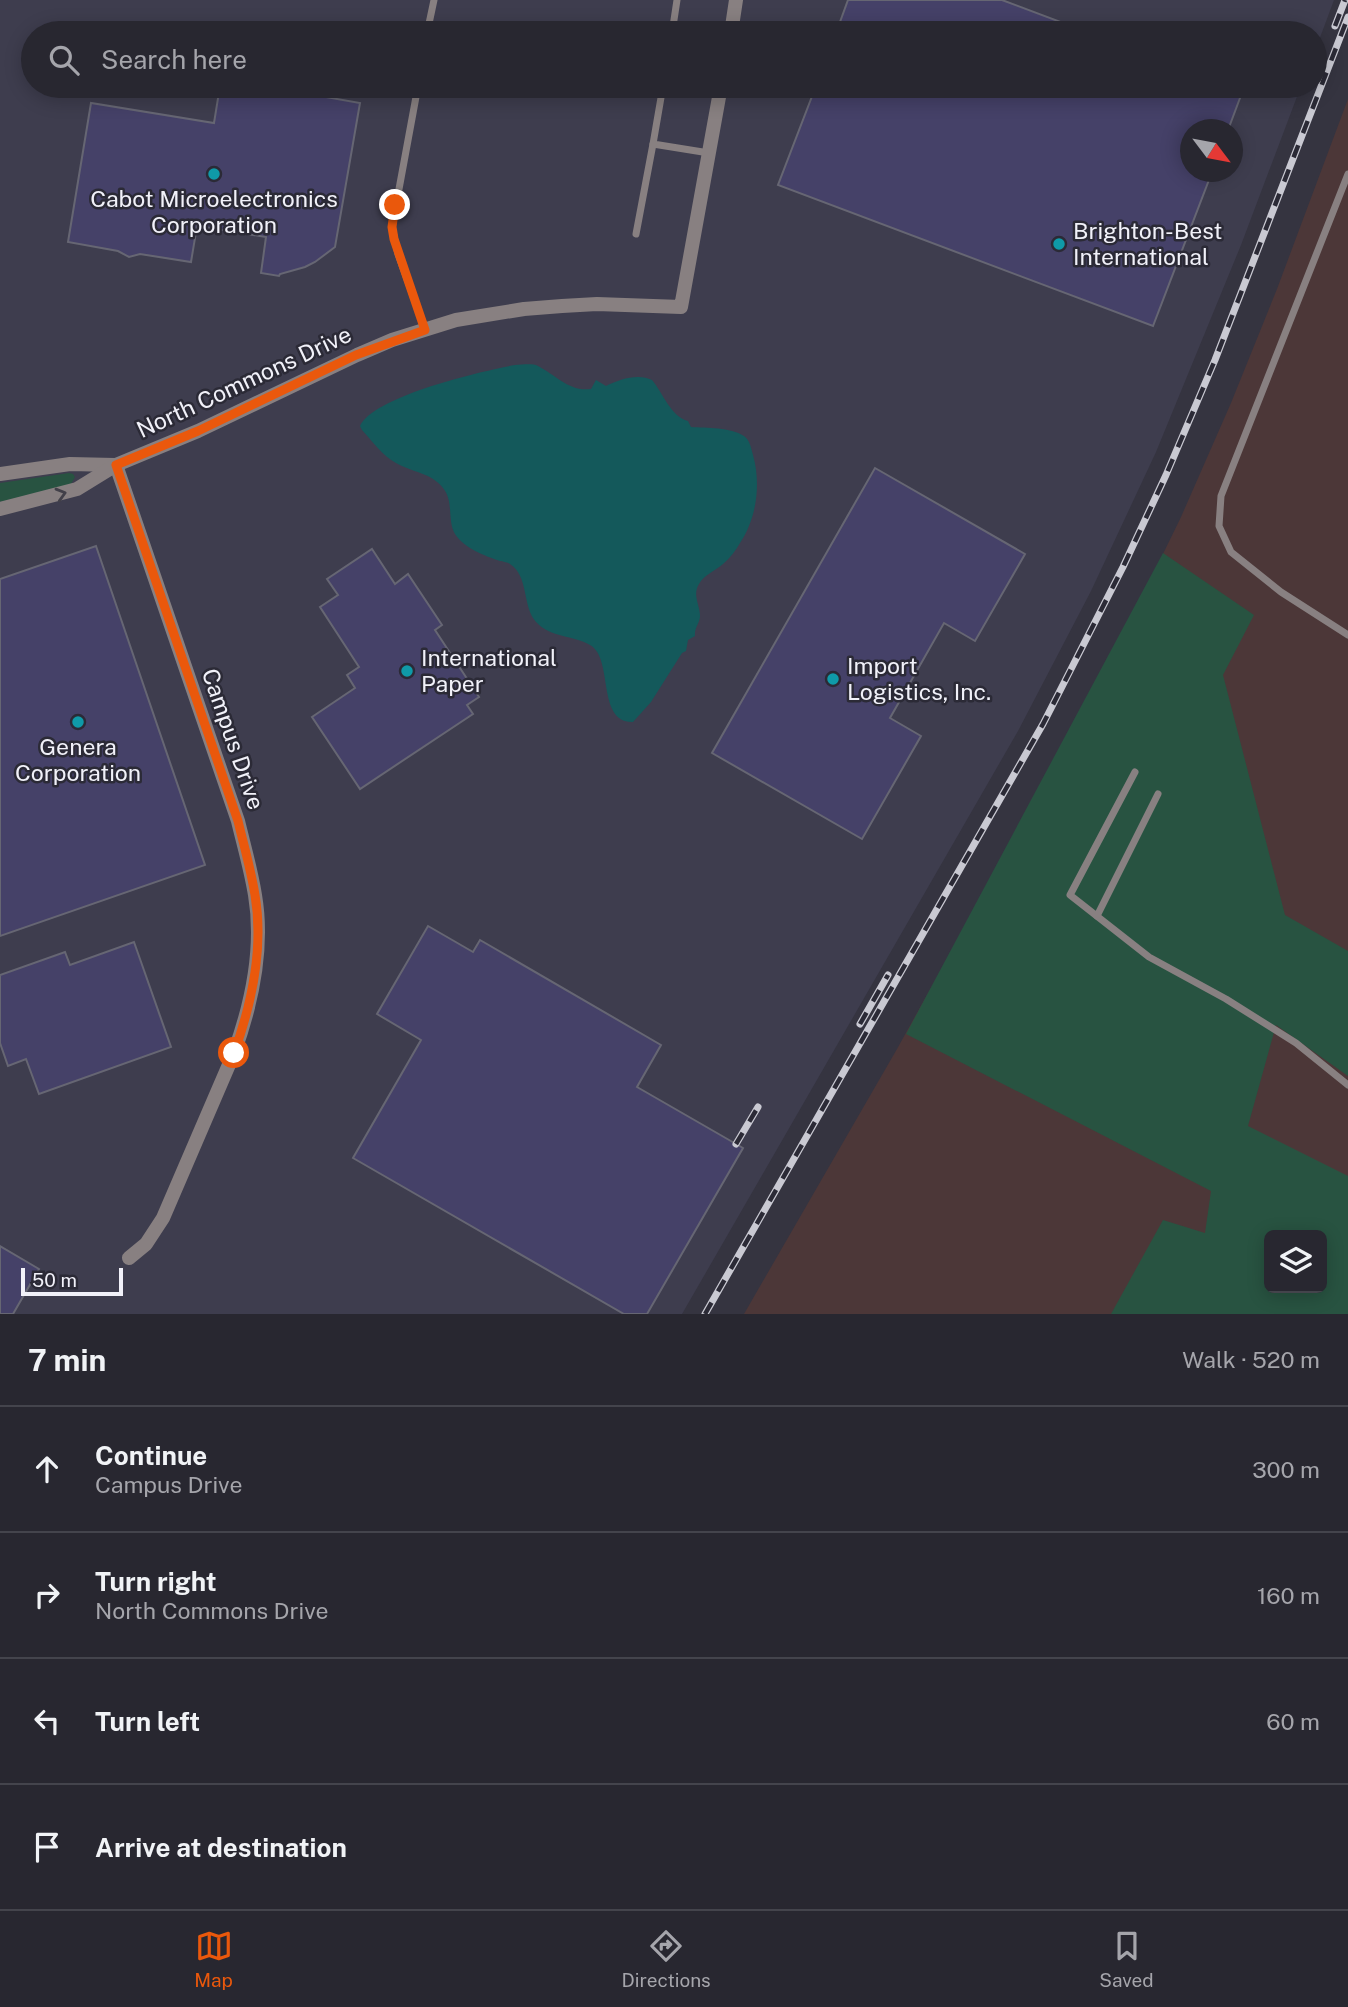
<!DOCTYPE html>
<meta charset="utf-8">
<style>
:root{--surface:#282730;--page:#34333c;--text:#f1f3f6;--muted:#a5a5ab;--line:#44444c;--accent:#ea580c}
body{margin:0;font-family:"Public Sans",sans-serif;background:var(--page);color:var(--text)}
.controls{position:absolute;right:21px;bottom:21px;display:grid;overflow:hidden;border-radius:10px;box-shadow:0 4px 18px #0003}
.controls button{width:63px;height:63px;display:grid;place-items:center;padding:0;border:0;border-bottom:2px solid var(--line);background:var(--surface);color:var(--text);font:35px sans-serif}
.compass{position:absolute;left:1180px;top:119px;width:63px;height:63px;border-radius:50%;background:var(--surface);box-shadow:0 4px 18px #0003;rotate:122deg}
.scale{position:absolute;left:21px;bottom:18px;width:102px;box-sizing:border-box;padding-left:7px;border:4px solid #f1f1f9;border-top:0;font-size:19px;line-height:24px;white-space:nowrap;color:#f1f1f9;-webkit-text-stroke:5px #2b2a36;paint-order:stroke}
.stop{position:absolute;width:21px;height:21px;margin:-16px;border:5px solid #ea580c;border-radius:50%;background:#fff}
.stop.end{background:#ea580c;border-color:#fff;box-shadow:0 2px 7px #0008}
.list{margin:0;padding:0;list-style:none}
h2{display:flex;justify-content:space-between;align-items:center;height:91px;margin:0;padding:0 28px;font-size:30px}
h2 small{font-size:23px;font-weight:400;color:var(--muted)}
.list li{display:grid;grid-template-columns:46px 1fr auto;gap:21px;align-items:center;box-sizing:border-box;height:126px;padding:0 28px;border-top:2px solid var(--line)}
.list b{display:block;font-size:26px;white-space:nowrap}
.list p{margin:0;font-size:23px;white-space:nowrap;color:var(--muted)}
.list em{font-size:23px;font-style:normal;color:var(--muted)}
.icon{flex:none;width:38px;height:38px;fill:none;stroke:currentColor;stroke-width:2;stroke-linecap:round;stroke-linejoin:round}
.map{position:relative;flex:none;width:1348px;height:1314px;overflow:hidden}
.search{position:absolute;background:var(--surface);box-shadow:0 4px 18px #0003;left:21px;right:21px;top:21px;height:77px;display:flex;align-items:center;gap:18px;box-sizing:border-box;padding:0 24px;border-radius:38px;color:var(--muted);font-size:26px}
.sheet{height:595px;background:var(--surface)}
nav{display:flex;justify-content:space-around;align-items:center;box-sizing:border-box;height:98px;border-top:2px solid var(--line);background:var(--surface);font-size:19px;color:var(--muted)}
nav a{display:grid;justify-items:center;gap:4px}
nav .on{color:var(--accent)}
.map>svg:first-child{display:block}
</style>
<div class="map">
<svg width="1348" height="1314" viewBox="0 0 1348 1314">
<rect width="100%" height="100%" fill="#353440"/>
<path fill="#3e3d4e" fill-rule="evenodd" d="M0,0h1334l-19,51v-18h-1282v53h1268l-60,159 -85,207 -65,139 -73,140 -336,583h-682zM1190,130h42v42h-42z"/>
<path fill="#4c3738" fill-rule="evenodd" d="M1348,99v1215h-604l153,-265 173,-312 56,-107 55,-113 50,-114 46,-114zM1269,1235h53v53h-53z"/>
<g fill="#285341" fill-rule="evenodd">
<polygon points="69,473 73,474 75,477 71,484 0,502 0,483"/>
<path d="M1163,553l91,62 -31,60 62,240 63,36v125l-72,-51 -28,101 100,50v138h-237l52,-94 42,13 6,-42 -305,-157zM1269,1235h53v53h-53z"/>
</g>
<path fill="#14595b" d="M515,365c7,0 17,-2 23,1 18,9 31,26 53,23l5,-9 10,6c13,-7 33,-13 46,-6 11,13 19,37 36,41l3,6c16,1 39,0 53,9 6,4 7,12 9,19 8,28 4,63 -13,88 -4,7 -10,15 -17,21 -8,7 -19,11 -24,20 -7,11 1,21 1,32 0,7 -6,12 -5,20l-7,4 -2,11 -4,2 -31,49 -18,20c-37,1 -19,-64 -43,-77 -17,-10 -39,-7 -54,-23 -14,-16 -7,-46 -26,-58 -1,-1 -8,-3 -10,-3 -15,-5 -36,-13 -45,-27 -8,-14 -1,-33 -12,-46 -11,-15 -32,-16 -47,-25 -13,-7 -24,-22 -34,-33l-2,-4c14,-30 122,-55 155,-61z"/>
<g fill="#454168" stroke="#666673" stroke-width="2">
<polygon points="848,0 1002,0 1087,32 836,33"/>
<polygon points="220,86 286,86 286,90 360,103 335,247 315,262 305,267 280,274 279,276 261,273 266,237 197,226 191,262 140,254 129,257 118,251 68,242 91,103 214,123"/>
<polygon points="816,86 1230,86 1243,90 1228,130 1191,130 1191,172 1212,172 1153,326 778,185"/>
<polygon points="875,468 1025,554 975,641 944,623 890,718 921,736 862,839 712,753"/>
<polygon points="96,546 205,865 0,936 0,579"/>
<polygon points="372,549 395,584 408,574 442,625 435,630 479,697 467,705 473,714 360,789 312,717 355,688 347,675 359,667 320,607 338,595 327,579"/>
<polygon points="428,926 473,952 480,940 661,1045 637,1087 743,1148 647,1314 624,1314 353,1158 421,1040 377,1014"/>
<polygon points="134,942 171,1047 39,1094 26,1059 8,1066 0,1043 0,975 65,952 70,965"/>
<polygon points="0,1246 39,1269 13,1314 0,1314"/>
</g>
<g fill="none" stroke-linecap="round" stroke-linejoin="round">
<g stroke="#888081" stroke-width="7">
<polyline points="427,33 434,0"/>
<polyline points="672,33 677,0"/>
<polyline points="418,86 392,227 398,254 425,329"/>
<polyline points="663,86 653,144 709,153"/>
<polyline points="1348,174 1221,496 1219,526 1231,552 1281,592 1348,635"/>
<polyline points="636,234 653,144"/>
<polyline points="1135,772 1070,895 1149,957 1226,999 1296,1043 1348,1085"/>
<polyline points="1097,916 1158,794"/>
</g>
<g stroke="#888081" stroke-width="14">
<polyline points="731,33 736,0"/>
<path d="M116,465l122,356c6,25 13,49 17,74 9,53 -3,108 -21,158l-71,165 -17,26 -17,14"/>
<polyline points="0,474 70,464 115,465"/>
<polyline points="0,509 77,489 116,465 198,431 357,355 392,340 456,320 524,309 562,306 597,304 681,307 721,86"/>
</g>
<defs>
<g id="rail">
<polyline points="1335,26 1345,0"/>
<polyline points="860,1024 888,975"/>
<polyline points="736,1144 758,1107"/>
<polyline points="705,1314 1043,724 1123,567 1166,475 1215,360 1348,17"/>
</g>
</defs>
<use href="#rail" stroke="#c9c9d2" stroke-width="7"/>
<use href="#rail" stroke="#2b2a36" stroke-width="4.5" stroke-dasharray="13" stroke-linecap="butt"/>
</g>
<defs><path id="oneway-chevron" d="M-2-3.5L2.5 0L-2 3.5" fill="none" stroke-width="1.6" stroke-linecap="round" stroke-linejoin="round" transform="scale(1.75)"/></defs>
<use stroke="#424049" href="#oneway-chevron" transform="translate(61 494) rotate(-16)"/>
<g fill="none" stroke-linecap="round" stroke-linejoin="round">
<path stroke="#ea580c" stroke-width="9" d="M234,1053c18,-50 30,-105 21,-158 -4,-25 -11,-49 -17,-74l-122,-356 82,-34 158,-76 69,-25 -31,-91 -2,-12 3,-22"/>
</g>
<g fill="#0f9aa8" stroke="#2b2a36" stroke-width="2.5">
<circle cx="214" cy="174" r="7"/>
<circle cx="1059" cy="244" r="7"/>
<circle cx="407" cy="671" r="7"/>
<circle cx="833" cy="679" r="7"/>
<circle cx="78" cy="722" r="7"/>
</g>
<g text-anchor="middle" stroke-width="5" stroke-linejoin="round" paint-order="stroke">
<g font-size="23" fill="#f1f1f9" stroke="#2b2a36" text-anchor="start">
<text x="214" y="207" text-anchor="middle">Cabot Microelectronics<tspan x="214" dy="26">Corporation</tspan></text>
<text x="1073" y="239">Brighton-Best<tspan x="1073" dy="26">International</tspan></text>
<text x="421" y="666">International<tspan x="421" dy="26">Paper</tspan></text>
<text x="847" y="674">Import<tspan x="847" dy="26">Logistics, Inc.</tspan></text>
<text x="78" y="755" text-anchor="middle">Genera<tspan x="78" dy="26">Corporation</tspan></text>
</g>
<g font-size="23" fill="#f1f1f9" stroke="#2b2a36">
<text transform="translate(244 382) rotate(-25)" y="8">North Commons Drive</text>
<text transform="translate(233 739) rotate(71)" y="8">Campus Drive</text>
</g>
</g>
</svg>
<div class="controls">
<button><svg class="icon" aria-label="layers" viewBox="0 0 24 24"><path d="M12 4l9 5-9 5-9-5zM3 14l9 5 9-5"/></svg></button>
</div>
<svg class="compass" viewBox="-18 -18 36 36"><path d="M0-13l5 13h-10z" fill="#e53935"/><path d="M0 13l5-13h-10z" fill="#a5a5ab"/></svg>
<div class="scale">50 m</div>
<div class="stop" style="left:234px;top:1053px"></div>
<div class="stop end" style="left:395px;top:205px"></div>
<div class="search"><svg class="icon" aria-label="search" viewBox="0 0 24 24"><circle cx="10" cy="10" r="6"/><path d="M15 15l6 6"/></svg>Search here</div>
</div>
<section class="sheet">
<h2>7 min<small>Walk · 520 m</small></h2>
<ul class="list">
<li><svg class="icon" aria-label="ahead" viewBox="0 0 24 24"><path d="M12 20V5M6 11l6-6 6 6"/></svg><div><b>Continue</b><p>Campus Drive</p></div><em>300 m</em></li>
<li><svg class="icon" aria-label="right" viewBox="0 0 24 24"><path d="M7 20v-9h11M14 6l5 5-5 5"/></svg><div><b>Turn right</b><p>North Commons Drive</p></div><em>160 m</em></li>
<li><svg class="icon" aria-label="left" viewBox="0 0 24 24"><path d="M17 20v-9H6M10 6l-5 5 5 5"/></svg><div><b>Turn left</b></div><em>60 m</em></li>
<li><svg class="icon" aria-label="arrive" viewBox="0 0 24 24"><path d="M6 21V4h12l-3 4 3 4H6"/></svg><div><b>Arrive at destination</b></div></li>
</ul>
</section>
<nav>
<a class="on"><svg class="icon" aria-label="map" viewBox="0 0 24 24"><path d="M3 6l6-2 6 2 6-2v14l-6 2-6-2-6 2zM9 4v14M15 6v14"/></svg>Map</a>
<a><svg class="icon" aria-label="directions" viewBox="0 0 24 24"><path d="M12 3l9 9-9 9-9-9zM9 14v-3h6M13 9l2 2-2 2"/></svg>Directions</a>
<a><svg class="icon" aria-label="saved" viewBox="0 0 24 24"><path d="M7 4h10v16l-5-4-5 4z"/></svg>Saved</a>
</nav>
